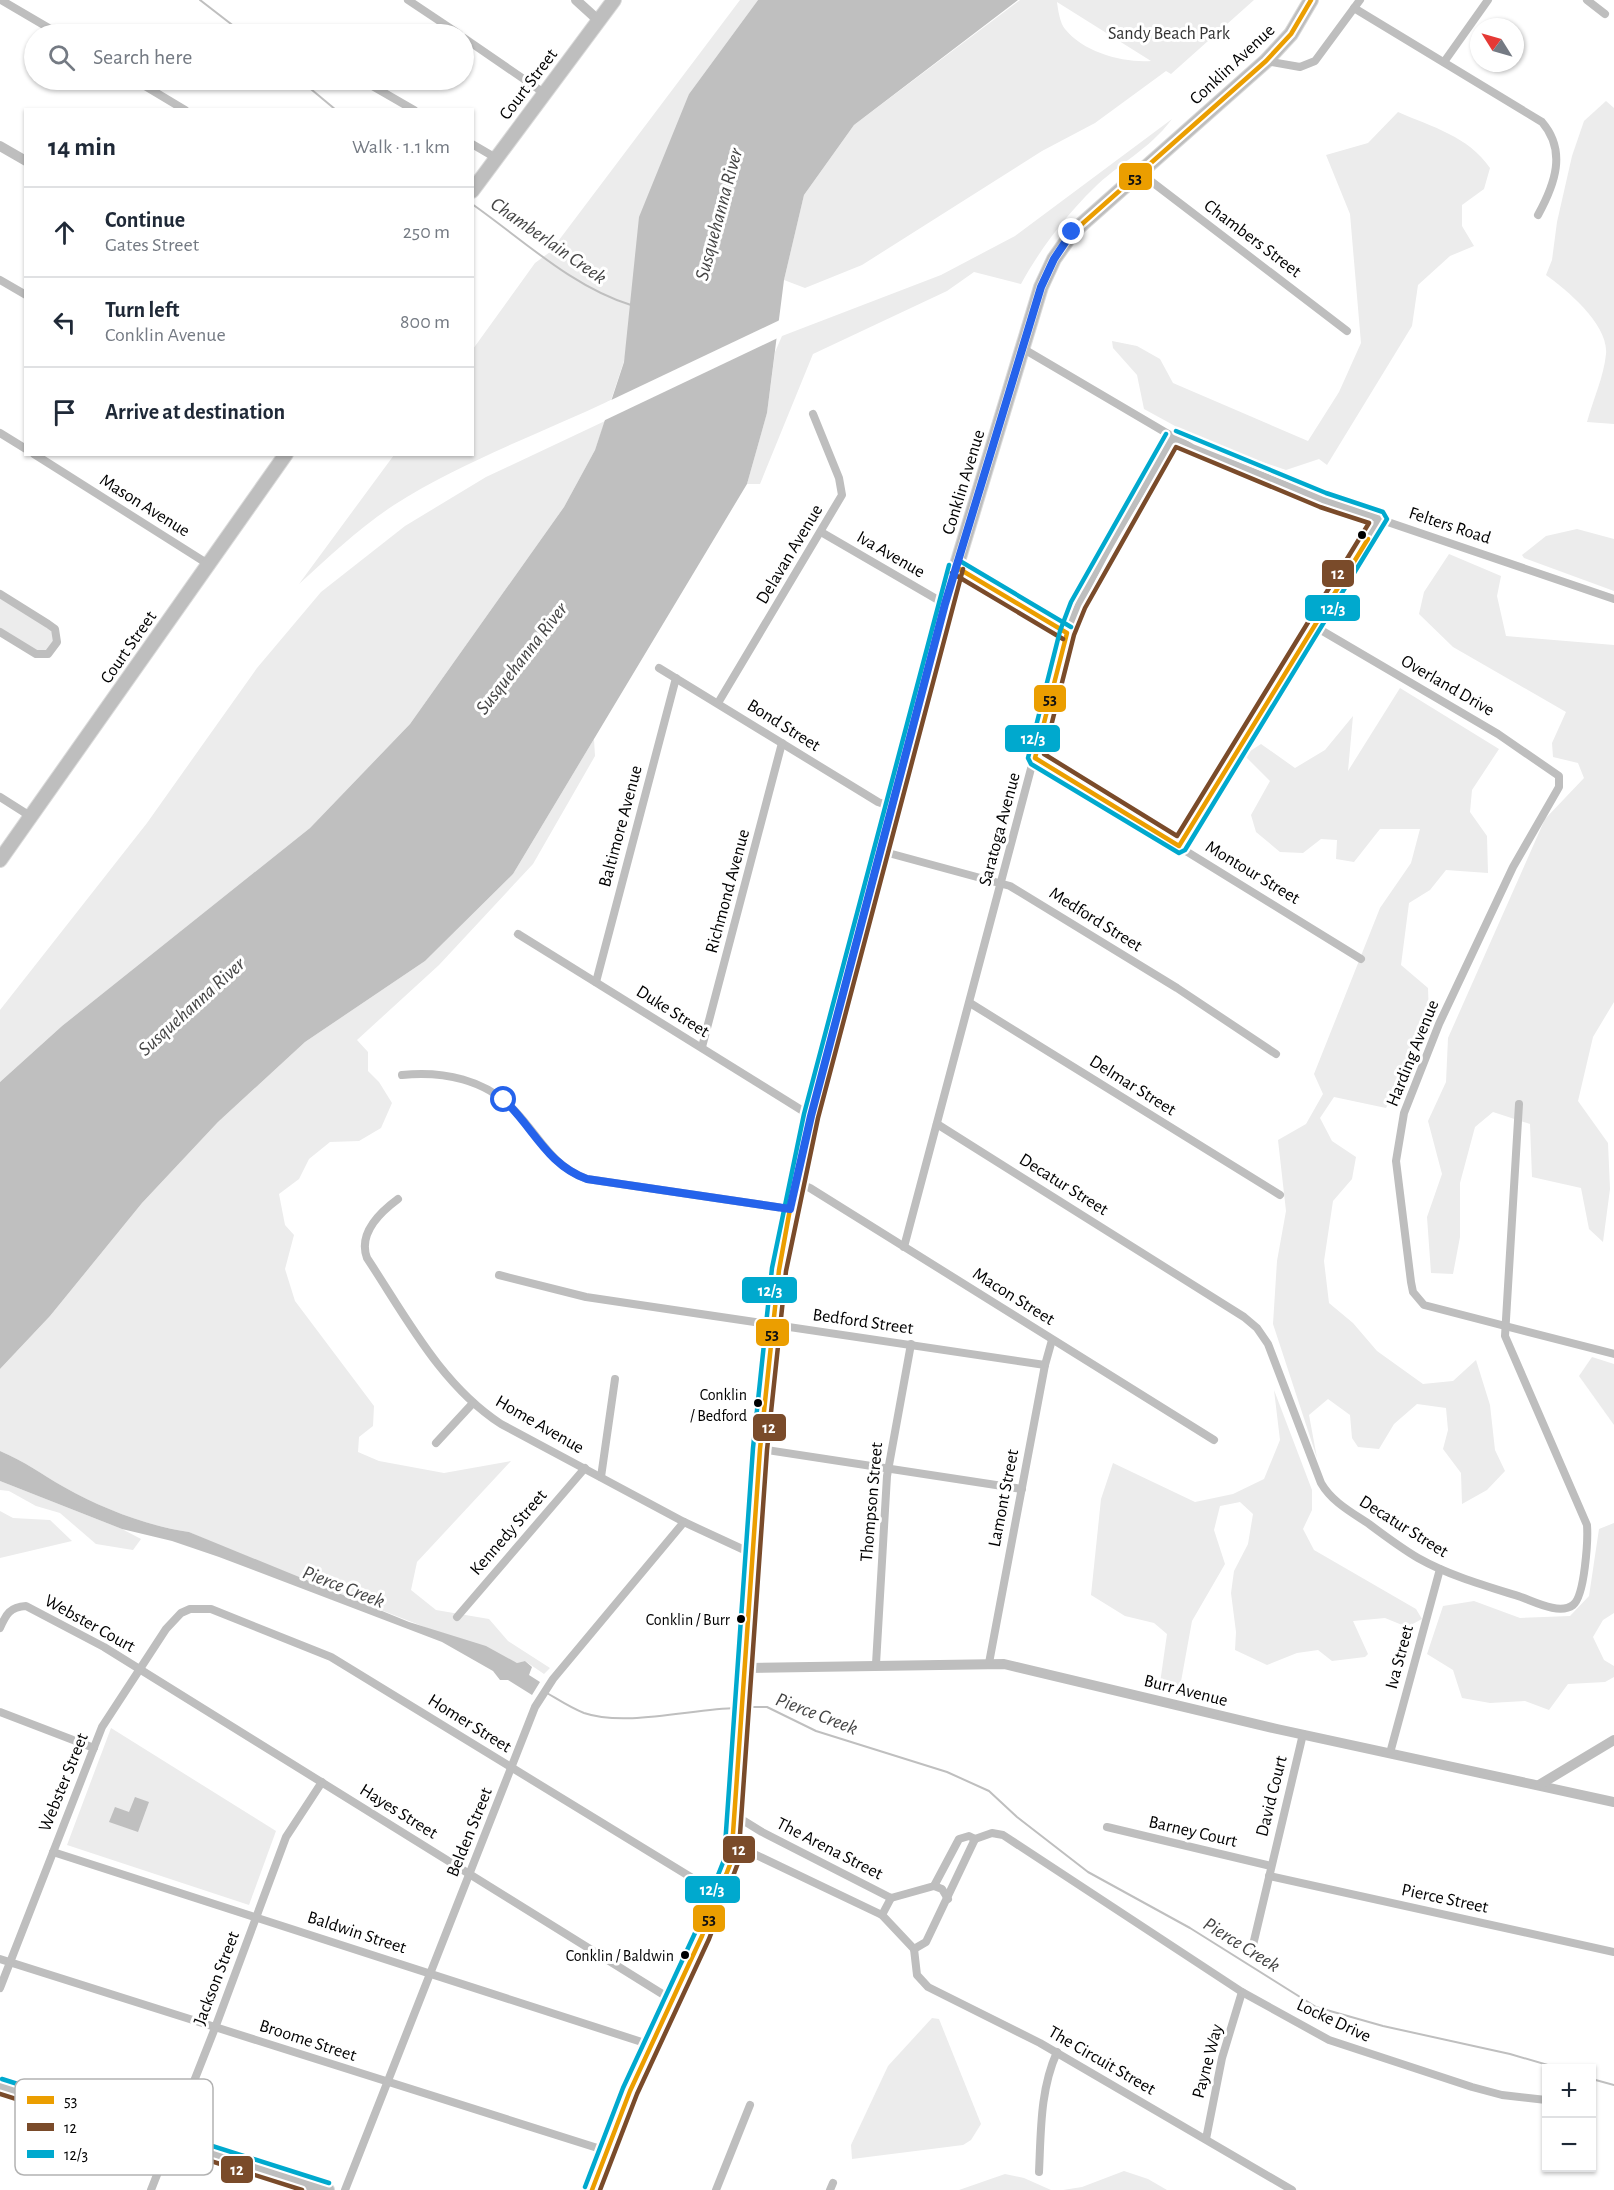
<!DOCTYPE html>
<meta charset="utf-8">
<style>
:root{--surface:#fff;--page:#f2f2f3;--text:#1f2937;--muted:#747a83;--line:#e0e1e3}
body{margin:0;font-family:"Alegreya Sans",sans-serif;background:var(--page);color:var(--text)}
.controls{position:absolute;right:18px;bottom:18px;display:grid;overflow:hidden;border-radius:0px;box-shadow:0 2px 4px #0004}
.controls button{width:54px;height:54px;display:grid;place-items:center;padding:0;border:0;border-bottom:2px solid var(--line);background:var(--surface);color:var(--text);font:30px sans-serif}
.compass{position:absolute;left:1470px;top:18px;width:54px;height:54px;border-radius:50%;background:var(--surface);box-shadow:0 2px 4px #0004;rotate:307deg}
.stop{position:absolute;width:18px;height:18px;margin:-14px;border:4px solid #2563eb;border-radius:50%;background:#fff}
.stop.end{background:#2563eb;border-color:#fff;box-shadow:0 2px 6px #0008}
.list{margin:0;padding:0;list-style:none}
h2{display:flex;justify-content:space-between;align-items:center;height:78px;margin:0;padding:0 24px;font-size:26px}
h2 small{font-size:20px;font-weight:400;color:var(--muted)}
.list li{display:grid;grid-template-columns:39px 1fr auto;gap:18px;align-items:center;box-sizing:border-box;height:90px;padding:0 24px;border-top:2px solid var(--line)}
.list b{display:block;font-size:22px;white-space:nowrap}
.list p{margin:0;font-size:20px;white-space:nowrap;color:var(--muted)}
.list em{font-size:20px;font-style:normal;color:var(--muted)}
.icon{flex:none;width:33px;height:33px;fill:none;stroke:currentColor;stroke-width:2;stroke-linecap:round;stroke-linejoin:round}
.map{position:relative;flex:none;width:1614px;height:2190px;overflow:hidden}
.search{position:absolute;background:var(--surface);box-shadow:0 2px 4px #0004;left:24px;top:24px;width:450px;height:66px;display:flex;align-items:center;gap:15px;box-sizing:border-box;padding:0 21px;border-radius:33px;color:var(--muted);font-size:22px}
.panel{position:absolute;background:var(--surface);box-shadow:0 2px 4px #0004;left:24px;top:108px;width:450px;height:348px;border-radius:0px}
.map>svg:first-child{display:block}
</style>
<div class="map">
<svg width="1614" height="2190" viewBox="0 0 1614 2190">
<rect width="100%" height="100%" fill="#fff"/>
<g fill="#ececec" fill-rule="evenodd">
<path d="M740,0h18l-69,94 -65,267 -13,39c-72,34 -150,62 -217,105 -34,22 -65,52 -95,79l95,-129 78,-1 1,-105 62,-86 15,-11z"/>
<path d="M1020,0h234l-83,74 -5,-3 -71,52 -53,28 -180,114 -57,23 -21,-8 20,-85 50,-70zM1057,2l94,59c-28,2 -68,-9 -86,-32 -5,-6 -7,-19 -8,-27z"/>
<path d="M1606,101l8,7v316l-27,-2c6,-22 17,-46 19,-68 3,-29 -39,-64 -60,-79l6,-15 5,-38 15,-66 12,-35z"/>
<path d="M1398,112c34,15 70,24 92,56l-6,21 -22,16v21l12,20 -24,10 -32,29 -6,41 -85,139 -8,-6 -33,11 -80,-27 -62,-34 -7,-34 -24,-27 -1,-7 25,5 23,13 13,24 135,58 31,-49 22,-49 -11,-129 -24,-59 42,-12z"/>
<path d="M1172,119c-24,32 -53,44 -79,70 -26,25 -55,63 -72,95l-47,-12 -27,19 -134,63 -53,130h-13l20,-71 8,-61 7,-16 159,-61 74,-39z"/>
<polygon points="605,421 595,450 564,507 410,724 310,828 62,1026 0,1082 0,1010 147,823 257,668 321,592 405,526 486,477"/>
<polygon points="1577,529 1614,539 1614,591 1524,558 1522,555 1546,536"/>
<polygon points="1449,554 1501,576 1497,596 1506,636 1614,645 1614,1002 1593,1037 1578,1101 1608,1143 1610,1189 1603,1242 1589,1229 1581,1188 1532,1177 1530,1124 1493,1112 1475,1127 1460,1183 1460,1237 1453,1274 1431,1273 1427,1217 1442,1174 1428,1121 1446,1082 1448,1038 1545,819 1584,778 1578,763 1553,757 1552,743 1566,712 1453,647 1419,614 1424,592"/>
<polygon points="0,593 48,624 57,642 41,654 0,632"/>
<polygon points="1400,688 1499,749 1472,790 1470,812 1487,836 1488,873 1446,870 1430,890 1409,903 1401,965 1428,988 1429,1017 1386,1108 1334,1097 1320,1118 1332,1141 1356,1157 1352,1179 1333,1201 1324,1261 1329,1303 1353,1323 1377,1351 1423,1384 1453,1381 1476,1360 1490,1405 1495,1450 1505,1471 1487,1490 1462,1504 1461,1473 1443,1449 1448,1430 1446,1408 1417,1404 1394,1424 1379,1449 1358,1447 1352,1438 1350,1415 1328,1399 1309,1415 1317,1458 1273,1324 1277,1261 1286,1211 1278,1140 1306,1124 1323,1094 1314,1074 1380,908 1411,863 1420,829 1380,829 1354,862 1336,859 1337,840 1321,839 1303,853 1280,852 1256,832 1251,815 1270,781 1244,755 1261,744 1295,768 1325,750 1353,716 1348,771"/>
<path d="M594,739l1,17 -62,108 -94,101 -82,75 11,12v19l11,11 13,21 -11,25 -22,13 -29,1 -21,17 -10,20 -20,15 6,31 9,10 -9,34 10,32 79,105 -1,20 -14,11 -1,15 21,9 65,12 67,-12 -94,101 -6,28 25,20 53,9 19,22 42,27 -6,6 -19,-13 -8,2 -257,-100 -71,-31c-42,-6 -88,-24 -125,-45 -23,-13 -38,-25 -64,-36v-82l50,-53 92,-113 76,-81 87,-80 120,-81 88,-87z"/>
<polygon points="1592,1357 1614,1364 1614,1425 1579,1376"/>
<polygon points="1274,1390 1312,1490 1312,1510 1303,1529 1314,1550 1416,1609 1422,1619 1407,1627 1385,1618 1353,1621 1368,1654 1365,1657 1332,1661 1318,1650 1297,1653 1267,1665 1235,1650 1236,1632 1231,1593 1234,1571 1248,1544 1253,1514 1240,1502 1220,1506 1214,1530 1225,1564 1192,1621 1180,1687 1160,1683 1167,1634 1154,1623 1125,1616 1091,1595 1101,1499 1113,1463 1195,1502 1233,1494 1264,1479 1280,1440"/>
<polygon points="0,1481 122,1529 141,1539 133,1550 96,1544 60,1513 36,1506 9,1491 0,1490"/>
<polygon points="0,1511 13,1518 50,1520 72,1541 0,1558"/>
<polygon points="1614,1523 1614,1613 1603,1620 1593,1637 1604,1660 1614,1666 1614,1677 1605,1682 1568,1684 1549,1710 1525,1701 1490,1703 1462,1698 1453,1670 1427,1654 1443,1606 1474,1601 1520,1618 1570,1616 1589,1596 1599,1529"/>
<polygon points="111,1728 276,1831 249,1905 67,1845"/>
<polygon points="932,2018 939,2019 981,2124 971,2140 963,2145 852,2159 851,2145 888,2066"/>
<polygon points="1124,2171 1148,2179 1167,2190 1063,2190 1082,2187"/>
<polygon points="1005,2174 1024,2178 1051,2190 959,2190"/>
</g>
<g fill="#bfbfbf">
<polygon points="758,0 1018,0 854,125 804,195 784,280 767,413 747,484 513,874 425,961 305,1042 218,1122 142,1203 50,1316 0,1369 0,1082 62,1026 310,828 410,724 564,507 595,450 624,362 639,217 689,94"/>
<path d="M0,1451c26,11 41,23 64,36 37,21 83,39 125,45l220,90 77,24 31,17 8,-2 7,6 -3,8 11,7 -8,13 -24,-15h-8l-7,-9 -51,-29 -223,-85 -47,-16 -50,-12 -122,-48z"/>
<polygon points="135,1797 149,1802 138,1832 109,1822 115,1807 129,1812"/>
</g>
<polygon fill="#fff" points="782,319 780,337 601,422 607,402"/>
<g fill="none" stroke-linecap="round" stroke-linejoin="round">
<g stroke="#bfbfbf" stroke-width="2">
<polyline points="200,0 244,34"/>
<polyline points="300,80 336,110"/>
<path d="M472,204c50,35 100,83 159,101"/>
<path d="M547,1693c12,7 24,15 37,20 41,14 108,-4 152,-5"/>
<polyline points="748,1707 767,1707 816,1731 947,1772 989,1791 1017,1817 1088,1872 1190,1928 1316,2007 1383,2026 1510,2054 1558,2068"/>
<polyline points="1592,2079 1614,2085"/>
</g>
<defs>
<g id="primary">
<polyline points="472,191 614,0"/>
<polyline points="0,860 286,454"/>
<polyline points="0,2086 327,2190"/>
<polyline points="592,2190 630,2091 702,1936 731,1862 760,1449 779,1270 790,1209 811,1116 945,604 1041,287 1054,259 1073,232 1266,61 1291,34 1311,0"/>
</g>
</defs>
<use href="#primary" stroke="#dbdbdb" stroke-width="16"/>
<g stroke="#bebebe" stroke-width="8">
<polyline points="1,0 59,34"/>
<polyline points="408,0 459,34"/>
<polyline points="1587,0 1605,14"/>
<path d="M1354,8l188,114c25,29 13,62 -4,93"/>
<polyline points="464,38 544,93"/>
<polyline points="1266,61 1300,67 1315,61 1360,0"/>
<polyline points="1444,62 1488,0"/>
<polyline points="135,80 185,110"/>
<polyline points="362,80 414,110"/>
<polyline points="472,144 496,158"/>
<polyline points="1139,172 1347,331"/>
<polyline points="0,280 26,295"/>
<polyline points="1022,348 1192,448 1323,500 1614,599"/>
<polyline points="0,433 26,449"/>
<polyline points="34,454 208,564"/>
<polyline points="821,532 945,604"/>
<polyline points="956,567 1067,633"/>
<polyline points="0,594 48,624 55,629 57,642 48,654 36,654 0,632"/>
<polyline points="1314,626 1498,734 1559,776 1559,787 1513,867 1439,1024 1404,1113 1396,1161 1411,1282 1413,1292 1424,1305 1614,1354"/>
<polyline points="659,668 878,802 892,807"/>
<polyline points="718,703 842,495 839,478 813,414"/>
<polyline points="1035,758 1361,959"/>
<polyline points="0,797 30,816"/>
<polyline points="1179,846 1380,519"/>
<polyline points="881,851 1010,886 1177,988 1276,1054"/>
<polyline points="518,934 811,1116"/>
<polyline points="596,982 676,678"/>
<polyline points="970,1003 1280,1195"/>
<polyline points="702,1047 782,743"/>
<path d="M402,1075c41,-4 84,4 113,36 25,26 36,55 72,68l203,30"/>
<path d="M937,1124l307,193 13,11 11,16 53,139c11,19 30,29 48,41 16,12 32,24 49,34 32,18 68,28 103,39 14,5 39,18 52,8 12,-9 15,-66 14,-80l-82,-189 14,-232"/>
<polyline points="796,1182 810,1188 1214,1440"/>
<path d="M398,1199c-19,14 -40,35 -31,59 39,59 74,127 134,166l183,98 69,32"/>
<path d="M904,1247l163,-614c27,-69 69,-131 106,-195"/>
<polyline points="499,1275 586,1297 1045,1365"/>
<polyline points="436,1443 473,1403"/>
<polyline points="760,1449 1022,1489"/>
<polyline points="601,1477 615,1379"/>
<polyline points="457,1617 585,1468"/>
<path d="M0,1628c6,-14 10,-21 26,-22l78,41 568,353"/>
<polyline points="989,1663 1045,1365 1052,1340"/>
<polyline points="876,1664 887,1476 911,1344"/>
<polyline points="0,1712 94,1748"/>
<polyline points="1390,1753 1440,1569"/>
<polyline points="736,1816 762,1832 891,1898 934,1886 959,1839 969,1836 975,1839"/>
<polyline points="1107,1827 1271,1866"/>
<polyline points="975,1839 992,1833 1003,1835 1242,1992 1329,2040 1472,2087 1502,2095 1546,2100"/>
<polyline points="733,1849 752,1853 882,1915 914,1949"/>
<polyline points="53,1852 651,2045"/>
<polyline points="1269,1876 1614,1952"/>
<polyline points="934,1886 942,1889 948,1899"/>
<polyline points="882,1915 891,1898"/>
<polyline points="1253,1945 1303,1734"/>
<polyline points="914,1949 917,1975 928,1987 1040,2043 1292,2190"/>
<polyline points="914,1949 926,1942 975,1839"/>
<polyline points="0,1959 607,2151"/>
<polyline points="0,1988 102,1727 166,1629 181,1613 190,1609 211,1609 331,1657 720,1895"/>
<polyline points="1206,2139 1222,2058 1242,1992"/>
<path d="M1039,2172c2,-41 1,-82 18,-120"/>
<polyline points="151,2190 215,2028 286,1837 322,1782"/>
<polyline points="345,2190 535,1707 553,1679 684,1522"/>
<polyline points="716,2190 750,2105"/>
<polyline points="830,2190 833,2183"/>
</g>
<g stroke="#bebebe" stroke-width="10">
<polyline points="576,0 598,20"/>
<polyline points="0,146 26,161"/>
<polyline points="745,1668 1004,1664 1277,1729 1614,1802"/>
<polyline points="1539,1785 1614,1740"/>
</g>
<use href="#primary" stroke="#bebebe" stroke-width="14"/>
<defs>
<g id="bus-1">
<polyline points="956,567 1067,633 1035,758 1179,846 1368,539"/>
<polyline points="592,2190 630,2091 702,1936 731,1862 760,1449 779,1270 790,1209 811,1116 945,604 1041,287 1054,259 1073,232 1266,61 1291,34 1311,0"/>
</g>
<g id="bus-2">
<polygon points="1176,447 1320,507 1369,523 1177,836 1044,754 1074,635 1085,608"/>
<polyline points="952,573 1063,639"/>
<polyline points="0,2094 302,2190"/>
<polyline points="600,2190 637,2094 709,1939 738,1863 767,1450 786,1271 818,1118 963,569"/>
</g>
<g id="bus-3">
<polyline points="1166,434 1071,602 1060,631 1028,758 1031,764 1179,853 1185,850 1387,519 1383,512 1326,493 1176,431"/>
<polyline points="960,561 1071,627"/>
<polyline points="2,2079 329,2183"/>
<polyline points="585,2187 623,2088 695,1933 724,1860 753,1448 772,1268 804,1114 949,565"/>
</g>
</defs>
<use href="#bus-1" stroke="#fff" stroke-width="9"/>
<use href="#bus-2" stroke="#fff" stroke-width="9"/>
<use href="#bus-3" stroke="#fff" stroke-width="9"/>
<use href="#bus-1" stroke="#eb9e00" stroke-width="4.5"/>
<use href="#bus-2" stroke="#7a4b2a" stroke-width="4.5"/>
<use href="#bus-3" stroke="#00a9ce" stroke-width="4.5"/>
</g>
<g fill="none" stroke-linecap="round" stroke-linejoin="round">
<path stroke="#2563eb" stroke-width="8" d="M504,1100c29,27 43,65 83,79l203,30 21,-93 134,-512 96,-317 13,-28 18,-27"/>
</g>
<g fill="#000" stroke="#fff" stroke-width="2">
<circle cx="1362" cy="535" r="5"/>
<circle cx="758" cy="1403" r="5"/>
<circle cx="741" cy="1619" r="5"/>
<circle cx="685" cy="1955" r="5"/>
</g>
<g text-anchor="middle" stroke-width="6" stroke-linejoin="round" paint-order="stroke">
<g font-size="16" fill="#000" stroke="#fff" text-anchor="end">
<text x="747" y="1400">Conklin<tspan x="747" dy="21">/ Bedford</tspan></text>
<text x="730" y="1625">Conklin / Burr</text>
<text x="674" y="1961">Conklin / Baldwin</text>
</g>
<g font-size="18" fill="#333" stroke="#fff">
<text x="1169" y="39">Sandy Beach Park</text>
</g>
<g font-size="18" fill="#000" stroke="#fff">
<text transform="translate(1232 64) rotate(-43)" y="6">Conklin Avenue</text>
<text transform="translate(528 84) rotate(-53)" y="6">Court Street</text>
<text transform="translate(1253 238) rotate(37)" y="6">Chambers Street</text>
<text transform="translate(963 482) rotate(-73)" y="6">Conklin Avenue</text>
<text transform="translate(145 505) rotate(32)" y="6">Mason Avenue</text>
<text transform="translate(1450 525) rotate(18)" y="6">Felters Road</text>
<text transform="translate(789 554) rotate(-59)" y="6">Delavan Avenue</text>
<text transform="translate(891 554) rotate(30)" y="6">Iva Avenue</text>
<text transform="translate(128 647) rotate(-55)" y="6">Court Street</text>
<text transform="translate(1448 685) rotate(30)" y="6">Overland Drive</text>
<text transform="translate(784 725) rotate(32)" y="6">Bond Street</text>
<text transform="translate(620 826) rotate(-75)" y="6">Baltimore Avenue</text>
<text transform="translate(999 829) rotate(-75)" y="6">Saratoga Avenue</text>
<text transform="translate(1253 872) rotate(31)" y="6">Montour Street</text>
<text transform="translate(727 891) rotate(-75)" y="6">Richmond Avenue</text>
<text transform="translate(1096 919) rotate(32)" y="6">Medford Street</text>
<text transform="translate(673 1011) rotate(32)" y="6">Duke Street</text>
<text transform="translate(1412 1053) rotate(-68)" y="6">Harding Avenue</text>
<text transform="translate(1133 1085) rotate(32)" y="6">Delmar Street</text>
<text transform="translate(1064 1184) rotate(32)" y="6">Decatur Street</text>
<text transform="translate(1014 1296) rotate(32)" y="6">Macon Street</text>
<text transform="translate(863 1321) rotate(8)" y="6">Bedford Street</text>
<text transform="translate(540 1424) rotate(30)" y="6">Home Avenue</text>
<text transform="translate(1003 1498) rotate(-79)" y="6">Lamont Street</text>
<text transform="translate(871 1502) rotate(-85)" y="6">Thompson Street</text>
<text transform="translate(1404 1526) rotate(32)" y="6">Decatur Street</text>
<text transform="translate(508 1532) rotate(-49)" y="6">Kennedy Street</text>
<text transform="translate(90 1623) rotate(29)" y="6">Webster Court</text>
<text transform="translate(1399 1657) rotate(-75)" y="6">Iva Street</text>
<text transform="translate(1186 1690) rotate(14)" y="6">Burr Avenue</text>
<text transform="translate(470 1723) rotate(32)" y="6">Homer Street</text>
<text transform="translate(63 1782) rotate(-68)" y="6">Webster Street</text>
<text transform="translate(1271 1796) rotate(-76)" y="6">David Court</text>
<text transform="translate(399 1811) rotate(32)" y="6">Hayes Street</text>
<text transform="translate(1193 1831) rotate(13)" y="6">Barney Court</text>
<text transform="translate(469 1832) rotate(-68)" y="6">Belden Street</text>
<text transform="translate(830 1848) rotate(27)" y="6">The Arena Street</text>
<text transform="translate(1445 1898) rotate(12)" y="6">Pierce Street</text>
<text transform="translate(357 1932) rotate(18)" y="6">Baldwin Street</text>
<text transform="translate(216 1978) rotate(-69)" y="6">Jackson Street</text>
<text transform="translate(1334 2020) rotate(25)" y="6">Locke Drive</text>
<text transform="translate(308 2040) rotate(18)" y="6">Broome Street</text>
<text transform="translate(1102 2060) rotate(30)" y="6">The Circuit Street</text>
<text transform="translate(1207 2061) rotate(-75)" y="6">Payne Way</text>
</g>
<g font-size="20" font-style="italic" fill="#444" stroke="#fff">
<text transform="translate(718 214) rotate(-75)" y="7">Susquehanna River</text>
<text transform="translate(549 240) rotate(35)" y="7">Chamberlain Creek</text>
<text transform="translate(521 658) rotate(-52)" y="7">Susquehanna River</text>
<text transform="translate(191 1006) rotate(-42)" y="7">Susquehanna River</text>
<text transform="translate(344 1586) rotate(21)" y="7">Pierce Creek</text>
<text transform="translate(817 1713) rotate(21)" y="7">Pierce Creek</text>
<text transform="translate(1242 1944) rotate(32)" y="7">Pierce Creek</text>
</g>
</g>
<rect x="15" y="2079" width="198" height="96" rx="9" fill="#fff" stroke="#b2b2b2" stroke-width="1.5"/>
<rect x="27" y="2096" width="27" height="8" fill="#eb9e00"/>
<rect x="27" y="2123" width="27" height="8" fill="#7a4b2a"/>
<rect x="27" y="2150" width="27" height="8" fill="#00a9ce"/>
<g font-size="16" fill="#000">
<text x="64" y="2106">53</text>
<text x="64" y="2133">12</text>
<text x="64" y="2160">12/3</text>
</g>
<g stroke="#fff" stroke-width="2">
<rect x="1118" y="162" width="35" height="29" rx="6" fill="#eb9e00"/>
<rect x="1321" y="559" width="34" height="29" rx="6" fill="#7a4b2a"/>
<rect x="1304" y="594" width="57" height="28" rx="6" fill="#00a9ce"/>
<rect x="1033" y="684" width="34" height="29" rx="6" fill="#eb9e00"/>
<rect x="1004" y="724" width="57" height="29" rx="6" fill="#00a9ce"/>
<rect x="741" y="1276" width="57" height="28" rx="6" fill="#00a9ce"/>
<rect x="755" y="1318" width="35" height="29" rx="6" fill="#eb9e00"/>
<rect x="752" y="1413" width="35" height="29" rx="6" fill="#7a4b2a"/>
<rect x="722" y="1835" width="34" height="29" rx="6" fill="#7a4b2a"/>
<rect x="684" y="1875" width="57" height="29" rx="6" fill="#00a9ce"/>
<rect x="692" y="1904" width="34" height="29" rx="6" fill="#eb9e00"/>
<rect x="220" y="2155" width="34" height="29" rx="6" fill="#7a4b2a"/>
</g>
<g font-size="16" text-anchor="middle" font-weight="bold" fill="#fff">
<text x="1338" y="579">12</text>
<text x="1333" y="614">12/3</text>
<text x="1033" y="744">12/3</text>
<text x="770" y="1296">12/3</text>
<text x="769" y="1433">12</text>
<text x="739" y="1855">12</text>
<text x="712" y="1895">12/3</text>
<text x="237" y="2175">12</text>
</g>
<g font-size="16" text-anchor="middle" font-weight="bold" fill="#111">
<text x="1135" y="183">53</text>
<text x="1050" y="704">53</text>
<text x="772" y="1339">53</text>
<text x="709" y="1924">53</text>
</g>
</svg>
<div class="controls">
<button>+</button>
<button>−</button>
</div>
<svg class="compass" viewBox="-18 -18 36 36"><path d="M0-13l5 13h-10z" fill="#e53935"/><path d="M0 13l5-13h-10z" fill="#747a83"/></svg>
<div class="stop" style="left:504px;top:1100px"></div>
<div class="stop end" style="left:1072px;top:232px"></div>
<div class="search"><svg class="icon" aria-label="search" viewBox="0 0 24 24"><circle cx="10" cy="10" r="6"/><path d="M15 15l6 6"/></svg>Search here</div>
<section class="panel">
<h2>14 min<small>Walk · 1.1 km</small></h2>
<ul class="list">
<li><svg class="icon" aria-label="ahead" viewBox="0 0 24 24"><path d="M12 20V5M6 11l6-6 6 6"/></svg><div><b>Continue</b><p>Gates Street</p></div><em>250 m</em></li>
<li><svg class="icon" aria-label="left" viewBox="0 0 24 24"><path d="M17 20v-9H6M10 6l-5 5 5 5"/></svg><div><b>Turn left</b><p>Conklin Avenue</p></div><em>800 m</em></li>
<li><svg class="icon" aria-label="arrive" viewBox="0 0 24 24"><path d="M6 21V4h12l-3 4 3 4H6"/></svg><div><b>Arrive at destination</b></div></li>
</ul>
</section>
</div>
